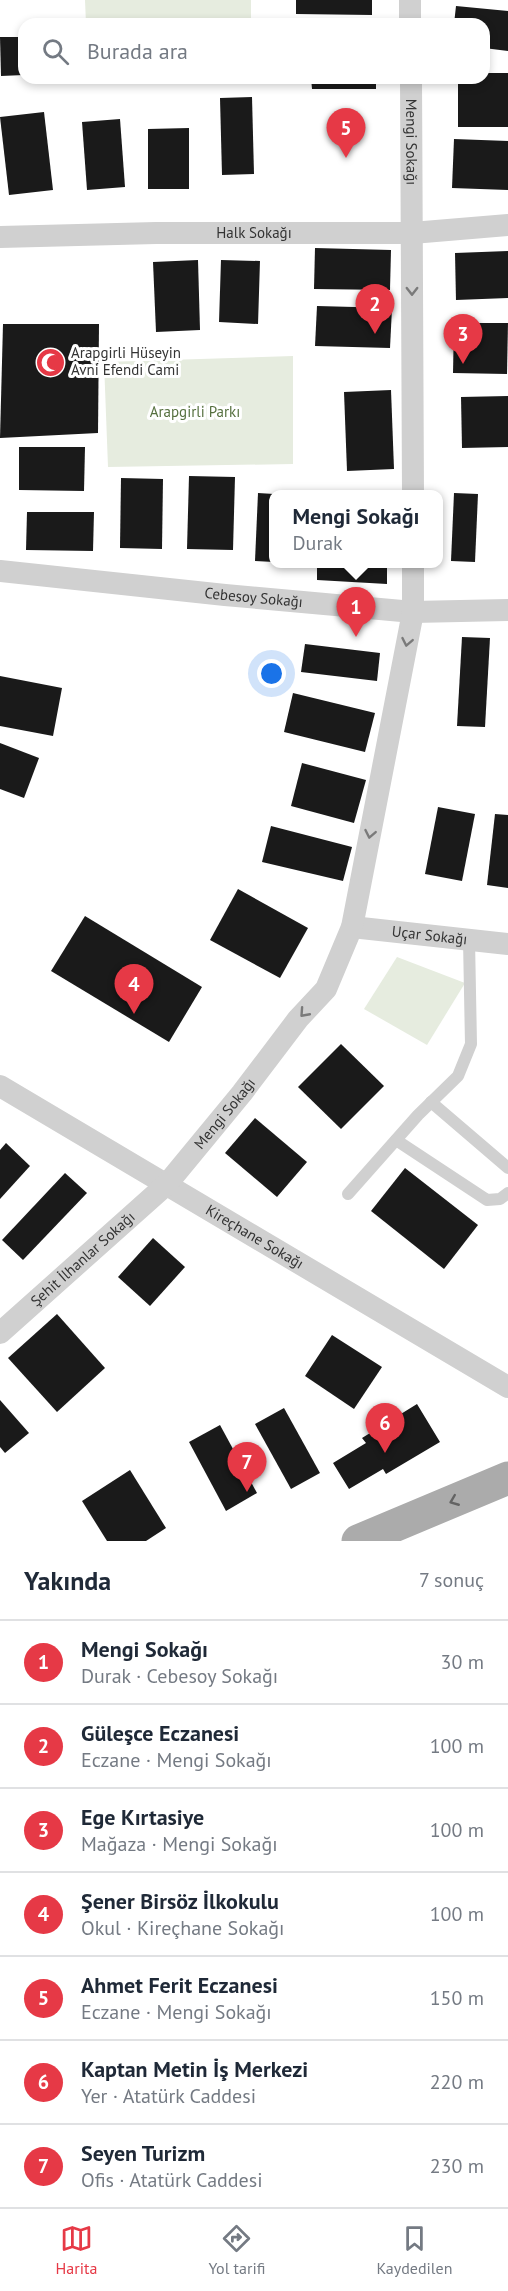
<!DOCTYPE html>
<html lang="tr">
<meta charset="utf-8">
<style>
:root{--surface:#fff;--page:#f6f6f7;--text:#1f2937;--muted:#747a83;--line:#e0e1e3;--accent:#e63946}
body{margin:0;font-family:"PT Sans",sans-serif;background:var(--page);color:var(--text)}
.you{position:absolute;left:272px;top:674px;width:21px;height:21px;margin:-15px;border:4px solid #fff;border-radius:50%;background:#1a73e8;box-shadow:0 0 0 9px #1a73e833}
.badge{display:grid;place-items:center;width:39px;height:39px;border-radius:50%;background:var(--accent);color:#fff;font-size:20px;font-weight:700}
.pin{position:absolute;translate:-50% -50px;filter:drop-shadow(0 2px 3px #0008)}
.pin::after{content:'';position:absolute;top:32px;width:21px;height:18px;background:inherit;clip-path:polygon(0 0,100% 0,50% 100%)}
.popup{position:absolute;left:269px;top:490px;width:174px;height:78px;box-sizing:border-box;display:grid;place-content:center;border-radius:12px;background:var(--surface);filter:drop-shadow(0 2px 4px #0005);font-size:20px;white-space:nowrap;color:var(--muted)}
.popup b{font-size:22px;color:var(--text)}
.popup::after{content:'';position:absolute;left:50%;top:100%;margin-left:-12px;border:12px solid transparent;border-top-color:var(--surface)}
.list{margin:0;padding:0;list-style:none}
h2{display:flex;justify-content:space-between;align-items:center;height:78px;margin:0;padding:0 24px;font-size:26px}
h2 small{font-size:20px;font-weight:400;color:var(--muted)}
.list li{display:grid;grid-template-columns:39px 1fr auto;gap:18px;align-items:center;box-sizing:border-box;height:84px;padding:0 24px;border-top:2px solid var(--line)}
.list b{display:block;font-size:22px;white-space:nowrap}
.list p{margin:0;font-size:20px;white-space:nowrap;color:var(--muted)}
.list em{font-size:20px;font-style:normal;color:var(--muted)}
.icon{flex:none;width:33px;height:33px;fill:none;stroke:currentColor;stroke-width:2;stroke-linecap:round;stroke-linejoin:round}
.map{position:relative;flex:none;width:508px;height:1541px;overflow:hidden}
.search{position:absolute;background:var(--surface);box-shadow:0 3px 9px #0003;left:18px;right:18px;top:18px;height:66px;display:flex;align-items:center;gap:15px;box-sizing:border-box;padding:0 21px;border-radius:18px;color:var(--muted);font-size:22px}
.sheet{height:666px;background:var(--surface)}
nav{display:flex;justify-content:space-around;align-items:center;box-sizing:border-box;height:84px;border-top:2px solid var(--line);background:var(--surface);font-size:16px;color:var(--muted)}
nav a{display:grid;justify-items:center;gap:3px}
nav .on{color:var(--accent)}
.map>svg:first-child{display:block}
</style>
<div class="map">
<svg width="508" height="1541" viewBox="0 0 508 1541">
<rect width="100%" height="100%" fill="#fff"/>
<g fill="#e6ecdf">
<polygon points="85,0 251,0 251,24 86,24"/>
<polygon points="293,356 293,464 108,467 104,362"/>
<polygon points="397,957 465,983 427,1045 364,1009"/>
</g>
<g fill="#1a1a1a">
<polygon points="296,0 372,0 372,15 296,14"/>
<polygon points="456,6 508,11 508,51 484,48 484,24 454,24"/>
<polygon points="0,37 24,37 24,75 1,76"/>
<polygon points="484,73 508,73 508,127 458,127 458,78 484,78"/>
<polygon points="311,78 376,78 376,89 312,89"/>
<polygon points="252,97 254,174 222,175 220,98"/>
<polygon points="44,112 53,190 9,195 0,117"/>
<polygon points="120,119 125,187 87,190 82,122"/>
<polygon points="189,128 189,189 148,189 148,129"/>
<polygon points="454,139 508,141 508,190 452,188"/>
<polygon points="315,248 391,250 390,290 314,289"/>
<polygon points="508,251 508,298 456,300 455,253"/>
<polygon points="198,260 200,330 156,332 153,262"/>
<polygon points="221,260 260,261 258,324 219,322"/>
<polygon points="317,306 392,308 390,348 315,346"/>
<polygon points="454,323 508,323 507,374 453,373"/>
<polygon points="3,324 99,324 98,433 0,438"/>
<polygon points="391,390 394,469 347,471 344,392"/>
<polygon points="508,396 508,447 462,448 461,397"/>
<polygon points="19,447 85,447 84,491 19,490"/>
<polygon points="189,476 235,477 233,550 187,549"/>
<polygon points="121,478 163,479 162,549 120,548"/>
<polygon points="258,493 274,494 274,562 255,561"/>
<polygon points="454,493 478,494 475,562 451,561"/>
<polygon points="27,512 94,512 93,551 26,550"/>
<polygon points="317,564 387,564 387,584 317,580"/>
<polygon points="462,637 490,638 485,727 457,726"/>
<polygon points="305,644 380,653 377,681 301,672"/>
<polygon points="0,676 62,688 53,736 0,726"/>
<polygon points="293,693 375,713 365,752 284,732"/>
<polygon points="0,743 39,758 24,798 0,789"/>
<polygon points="302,763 366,780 354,823 291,806"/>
<polygon points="438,807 475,814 462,881 425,874"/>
<polygon points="495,814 508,815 508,888 487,885"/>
<polygon points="271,826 352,847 343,881 262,862"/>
<polygon points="238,889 308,928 280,978 210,940"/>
<polygon points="85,916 202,987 169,1042 51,971"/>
<polygon points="341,1044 384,1086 341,1129 298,1087"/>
<polygon points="255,1118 307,1162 277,1197 225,1153"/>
<polygon points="6,1143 30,1166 0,1199 0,1150"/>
<polygon points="405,1168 478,1225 444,1269 371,1211"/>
<polygon points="65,1173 87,1193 23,1260 2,1240"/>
<polygon points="153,1238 185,1267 150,1306 118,1277"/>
<polygon points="57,1314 105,1368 57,1412 8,1358"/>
<polygon points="332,1335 382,1367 354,1409 305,1376"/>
<polygon points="0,1400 29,1433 5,1453 0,1447"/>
<polygon points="417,1404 440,1442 386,1474 383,1469 349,1489 333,1463 366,1443 362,1438"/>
<polygon points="284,1408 320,1473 291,1489 255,1424"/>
<polygon points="220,1425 257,1493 226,1511 189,1442"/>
<polygon points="130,1470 166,1528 146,1541 107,1541 82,1501"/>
</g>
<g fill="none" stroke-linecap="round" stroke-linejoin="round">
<g stroke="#d0d0d0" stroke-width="12">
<polyline points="431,1102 508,1168"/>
<polyline points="396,1140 487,1200 500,1199 508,1193"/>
<polyline points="348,1194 418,1115 458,1076 471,1044 469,940"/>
</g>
<g stroke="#d0d0d0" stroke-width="22">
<polyline points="410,0 410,24"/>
<path id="s1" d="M411,78l2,416"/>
<path id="s2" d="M0,237l156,-4h256l96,-8"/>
<path id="s3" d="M0,571l225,24 188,17 95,-2"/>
<path id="s4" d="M352,927l156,17"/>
<path id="s5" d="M0,1086l508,301"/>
<path id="s6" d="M0,1333l167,-149 75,-91 56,-74 28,-30 26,-62 61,-315v-48"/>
</g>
<polyline stroke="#ababab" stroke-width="33" points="358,1541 508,1478"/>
</g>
<defs><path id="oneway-chevron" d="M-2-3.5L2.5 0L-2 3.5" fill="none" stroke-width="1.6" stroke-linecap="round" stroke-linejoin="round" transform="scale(1.5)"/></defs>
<g stroke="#7a7a7a">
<use href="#oneway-chevron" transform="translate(412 291) rotate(90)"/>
<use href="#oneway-chevron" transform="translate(407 642) rotate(101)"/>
<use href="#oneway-chevron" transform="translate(370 834) rotate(101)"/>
<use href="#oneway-chevron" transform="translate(304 1013) rotate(132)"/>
</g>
<use stroke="#636363" href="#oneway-chevron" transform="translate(454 1501) rotate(158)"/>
<defs>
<symbol id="mosque-disc" viewBox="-11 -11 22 22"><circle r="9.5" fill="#e63946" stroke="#fff"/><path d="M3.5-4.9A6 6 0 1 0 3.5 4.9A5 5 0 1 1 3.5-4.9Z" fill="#fff"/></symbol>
</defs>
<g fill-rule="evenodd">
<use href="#mosque-disc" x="34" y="346" width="33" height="33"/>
</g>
<g text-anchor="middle" stroke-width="6" stroke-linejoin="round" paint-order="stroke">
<g font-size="15" fill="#333" stroke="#fff">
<text dy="5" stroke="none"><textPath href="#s1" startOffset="64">Mengi Sokağı</textPath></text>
<text dy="5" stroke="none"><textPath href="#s2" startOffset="254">Halk Sokağı</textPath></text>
<text dy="5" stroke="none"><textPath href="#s3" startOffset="255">Cebesoy Sokağı</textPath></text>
<text dy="5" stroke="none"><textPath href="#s4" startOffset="78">Uçar Sokağı</textPath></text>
<text dy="5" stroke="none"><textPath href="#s6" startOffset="315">Mengi Sokağı</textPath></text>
<text dy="5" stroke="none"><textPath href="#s5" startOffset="296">Kireçhane Sokağı</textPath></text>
<text dy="5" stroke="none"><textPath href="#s6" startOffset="111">Şehit İlhanlar Sokağı</textPath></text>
</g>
<g font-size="15" fill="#333" stroke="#fff" text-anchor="start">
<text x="71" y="358">Arapgirli Hüseyin<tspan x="71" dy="17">Avni Efendi Cami</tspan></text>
</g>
<g font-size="15" fill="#56703f" stroke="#fff">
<text x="195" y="417">Arapgirli Parkı</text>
</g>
</g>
</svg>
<div class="you"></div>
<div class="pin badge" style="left:356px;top:637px">1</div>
<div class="popup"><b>Mengi Sokağı</b>Durak</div>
<div class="pin badge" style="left:375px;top:334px">2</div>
<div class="pin badge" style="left:463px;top:364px">3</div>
<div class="pin badge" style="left:134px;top:1014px">4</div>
<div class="pin badge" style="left:346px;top:158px">5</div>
<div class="pin badge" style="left:385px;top:1453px">6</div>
<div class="pin badge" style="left:247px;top:1492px">7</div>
<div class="search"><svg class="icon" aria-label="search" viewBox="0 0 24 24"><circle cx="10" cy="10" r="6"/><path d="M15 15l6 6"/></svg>Burada ara</div>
</div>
<section class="sheet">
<h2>Yakında<small>7 sonuç</small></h2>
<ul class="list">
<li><span class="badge">1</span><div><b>Mengi Sokağı</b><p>Durak · Cebesoy Sokağı</p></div><em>30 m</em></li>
<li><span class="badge">2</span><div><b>Güleşce Eczanesi</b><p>Eczane · Mengi Sokağı</p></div><em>100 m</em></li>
<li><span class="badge">3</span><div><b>Ege Kırtasiye</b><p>Mağaza · Mengi Sokağı</p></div><em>100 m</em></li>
<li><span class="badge">4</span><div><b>Şener Birsöz İlkokulu</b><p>Okul · Kireçhane Sokağı</p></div><em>100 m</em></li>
<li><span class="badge">5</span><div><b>Ahmet Ferit Eczanesi</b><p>Eczane · Mengi Sokağı</p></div><em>150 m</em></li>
<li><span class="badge">6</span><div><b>Kaptan Metin İş Merkezi</b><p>Yer · Atatürk Caddesi</p></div><em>220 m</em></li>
<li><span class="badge">7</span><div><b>Seyen Turizm</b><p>Ofis · Atatürk Caddesi</p></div><em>230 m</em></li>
</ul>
</section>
<nav>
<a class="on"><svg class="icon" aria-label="map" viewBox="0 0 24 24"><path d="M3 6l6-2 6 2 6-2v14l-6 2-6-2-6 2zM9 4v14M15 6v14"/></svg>Harita</a>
<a><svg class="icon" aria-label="directions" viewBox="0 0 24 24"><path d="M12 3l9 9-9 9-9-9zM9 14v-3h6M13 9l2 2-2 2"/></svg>Yol tarifi</a>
<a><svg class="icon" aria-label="saved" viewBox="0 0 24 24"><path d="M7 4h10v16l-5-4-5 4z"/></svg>Kaydedilen</a>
</nav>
